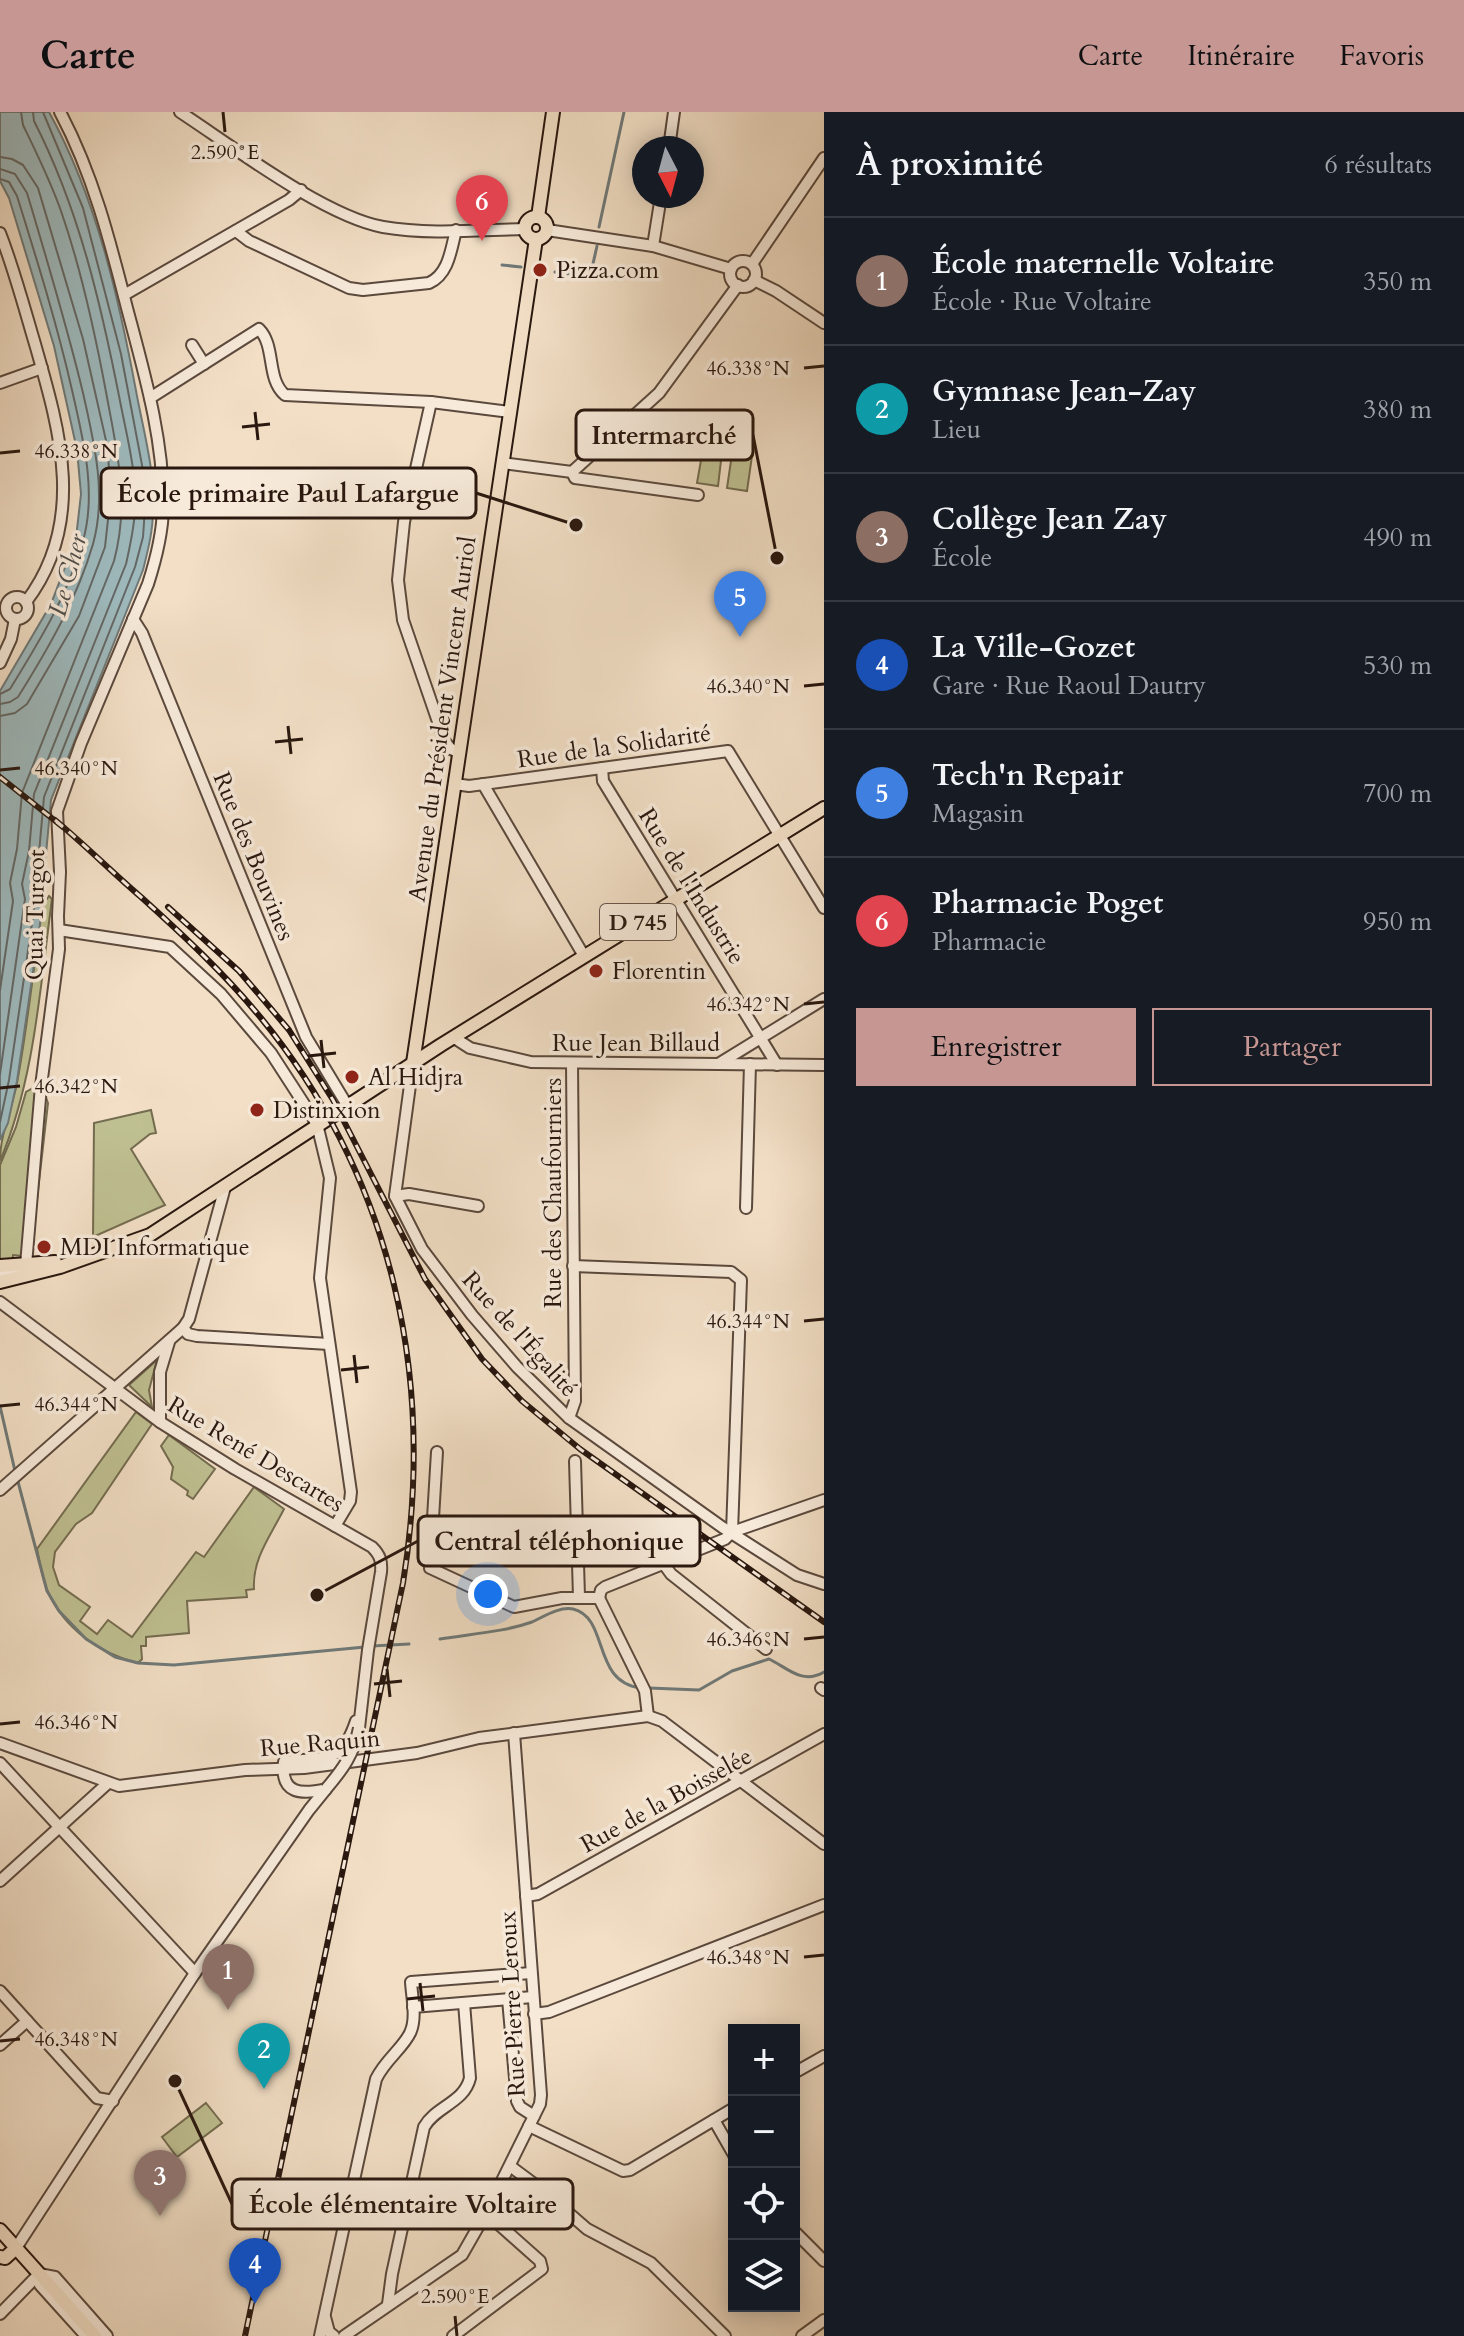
<!DOCTYPE html>
<html lang="fr">
<meta charset="utf-8">
<style>
:root{--surface:#171b24;--page:#20242c;--text:#f1f3f6;--muted:#9ea1a6;--line:#363941;--accent:#c59692}
body{margin:0;font-family:Cardo,serif;background:var(--page);color:var(--text)}
.controls{position:absolute;right:24px;bottom:24px;display:grid;overflow:hidden;border-radius:0px;box-shadow:0 4px 20px #0003}
.controls button{width:72px;height:72px;display:grid;place-items:center;padding:0;border:0;border-bottom:2px solid var(--line);background:var(--surface);color:var(--text);font:40px sans-serif}
.compass{position:absolute;left:632px;top:24px;width:72px;height:72px;border-radius:50%;background:var(--surface);box-shadow:0 4px 20px #0003;rotate:174deg}
.you{position:absolute;left:488px;top:1482px;width:28px;height:28px;margin:-20px;border:6px solid #fff;border-radius:50%;background:#1a73e8;box-shadow:0 0 0 12px #1a73e833}
.badge{display:grid;place-items:center;width:52px;height:52px;border-radius:50%;background:var(--accent);color:#fff;font-size:26px;font-weight:700}
.pin{position:absolute;translate:-50% -66px;filter:drop-shadow(0 2px 4px #0008)}
.pin::after{content:'';position:absolute;top:42px;width:28px;height:24px;background:inherit;clip-path:polygon(0 0,100% 0,50% 100%)}
.list{margin:0;padding:0;list-style:none}
h2{display:flex;justify-content:space-between;align-items:center;height:104px;margin:0;padding:0 32px;font-size:34px}
h2 small{font-size:26px;font-weight:400;color:var(--muted)}
.list li{display:grid;grid-template-columns:52px 1fr auto;gap:24px;align-items:center;box-sizing:border-box;height:128px;padding:0 32px;border-top:2px solid var(--line)}
.list b{display:block;font-size:30px;white-space:nowrap}
.list p{margin:0;font-size:26px;white-space:nowrap;color:var(--muted)}
.list em{font-size:26px;font-style:normal;color:var(--muted)}
.actions{display:flex;gap:16px;padding:24px 32px}
.actions a{flex:1;padding:18px 0;border:2px solid var(--accent);border-radius:0px;text-align:center;font-size:28px;color:var(--accent)}
.actions .main{background:var(--accent);color:#111}
.icon{flex:none;width:44px;height:44px;fill:none;stroke:currentColor;stroke-width:2;stroke-linecap:round;stroke-linejoin:round}
.map{position:relative;flex:none;width:824px;height:2224px;overflow:hidden}
header{display:flex;align-items:center;gap:48px;box-sizing:border-box;height:112px;padding:0 40px;background:var(--accent);color:#111}
header strong{font-size:38px}
nav{display:flex;gap:44px;margin-inline-start:auto;font-size:28px}
main{display:flex}
aside{flex:1;background:var(--surface)}
.map>svg:first-child{display:block}
</style>
<header>
<strong>Carte</strong>
<nav><a>Carte</a><a>Itinéraire</a><a>Favoris</a></nav>
</header>
<main>
<div class="map">
<svg width="824" height="2224" viewBox="0 0 824 2224">
<rect width="100%" height="100%" fill="#f2dfc6"/>
<filter id="stains"><feTurbulence type="fractalNoise" baseFrequency=".0025" numOctaves="4"/><feColorMatrix values="0 0 0 0 .2 0 0 0 0 .09 0 0 0 0 .02 0 0 0 .5 -.17"/></filter>
<radialGradient id="worn" r=".72"><stop offset=".6" stop-color="#630" stop-opacity="0"/><stop offset="1" stop-color="#630" stop-opacity=".3"/></radialGradient>
<g fill="#bfc092" stroke="#746c50" stroke-width="2">
<polygon points="703,337 722,340 718,374 697,371"/>
<polygon points="732,342 752,344 747,379 727,376"/>
<path d="M49,784l3,3c-12,88 -17,179 -52,262 0,-27 12,-52 17,-78 11,-59 17,-118 25,-177z"/>
<polygon points="33,976 43,977 48,991 32,1131 22,1144 13,1143 12,1151 0,1151 0,1053 16,1015 26,980"/>
<polygon points="151,998 156,1021 150,1022 131,1037 165,1093 93,1125 94,1011"/>
<polygon points="157,1248 149,1278 152,1295 129,1273"/>
<path d="M136,1300l16,12 -60,89 -16,11 -21,28 -2,15 6,18 31,22 -10,14 17,13 11,-14 24,17 64,-85 8,5 50,-70 30,22c-13,26 -32,50 -30,80l-8,1 1,7 -60,4 2,32 -43,4v9h-5l1,13 -4,4c-38,-9 -74,-35 -90,-71 -6,-13 -8,-29 -11,-43z"/>
<polygon points="169,1323 215,1357 193,1387 187,1383 188,1379 171,1367 173,1355 161,1334"/>
<polygon points="206,1991 222,2011 177,2045 162,2025"/>
</g>
<path fill="#9ebabe" stroke="#6f7978" stroke-width="2" d="M0,0h49c48,87 70,187 88,284 7,37 18,76 16,114 0,21 -5,40 -10,60l-92,230 -5,54 -7,32 6,4 -28,191 -9,42 -8,17v-449l51,-87 25,-66 5,-44 -4,-44 -23,-104 -45,-148 -9,-17z"/>
<g fill="none" stroke-linecap="round" stroke-linejoin="round">
<g stroke="#646866" stroke-width="2">
<polyline points="0,45 12,47 23,53 38,76 83,227 107,333 111,380 105,435 79,504 27,592 15,601 0,604"/>
<path d="M0,57l15,5 12,19c20,67 40,133 56,200 11,49 24,101 10,151 -16,55 -45,105 -75,153l-8,5 -10,2"/>
<path d="M0,67l9,3 8,14c20,64 40,128 55,194 11,49 25,101 11,151 -15,54 -44,101 -73,148l-10,5"/>
<path d="M0,878l13,-89 -3,-18 7,-34 5,-56 92,-232c16,-60 3,-109 -8,-169 -11,-59 -24,-120 -44,-178 -10,-30 -25,-60 -39,-89l-2,-13"/>
<path d="M0,962l25,-175 -3,-15 7,-33 5,-57 92,-230c4,-18 8,-35 9,-54 2,-36 -8,-73 -15,-109 -19,-97 -41,-192 -86,-280l-1,-9"/>
<polyline points="0,1010 9,968 36,784 32,773 39,741 44,685 135,455 143,425 145,396 142,353 121,242 83,96 43,0"/>
</g>
<g stroke="#6f7978" stroke-width="3">
<polyline points="599,115 624,0"/>
<polyline points="502,153 521,155"/>
<polyline points="555,160 590,165 597,134"/>
<polyline points="0,1294 15,1359"/>
<polyline points="17,1366 47,1479 59,1499 86,1527 115,1545 138,1551 174,1553 365,1535"/>
<path d="M440,1527c30,-5 64,-7 92,-17 11,-5 28,-16 41,-13 37,9 18,73 68,79"/>
<polyline points="372,1534 409,1532"/>
<path d="M649,1576l50,2 33,-19 37,-12c19,9 33,26 55,13"/>
</g>
<defs>
<g id="minor">
<path d="M180,0c52,34 144,104 203,115 46,8 96,3 142,2"/>
<polyline points="669,36 674,0"/>
<polyline points="547,118 653,134 731,157"/>
<path d="M236,119l13,10 100,47 14,2 66,-7c20,-9 22,-34 27,-53"/>
<path d="M0,121c14,36 24,74 35,111 25,87 52,178 -9,258"/>
<polyline points="653,134 661,84"/>
<circle cx="743" cy="162" r="13"/>
<polyline points="752,152 824,46"/>
<polyline points="754,168 776,179 824,211"/>
<polyline points="124,183 289,88 301,78"/>
<polyline points="192,233 204,252"/>
<polyline points="0,271 42,256"/>
<path d="M150,286l109,-69c17,17 7,50 26,66l146,7 79,10"/>
<polyline points="431,290 404,410 398,468 403,508 445,630 451,637 460,641"/>
<polyline points="502,351 572,360 659,281 738,173"/>
<polyline points="572,360 575,366 698,383"/>
<circle cx="17" cy="496" r="11"/>
<polyline points="133,507 142,521 306,925 347,993"/>
<polyline points="0,551 11,527 15,507"/>
<polyline points="602,656 603,669 777,953"/>
<polyline points="455,672 469,674 728,639 824,796"/>
<polyline points="483,672 584,844"/>
<polyline points="59,818 170,835 221,882 271,941 317,1012 330,1066 320,1166 351,1380 350,1389 335,1414"/>
<polyline points="453,925 470,936 531,950 824,953"/>
<polyline points="413,951 395,1084 422,1137 472,1203 517,1255 569,1306 722,1415 797,1463 824,1472"/>
<polyline points="720,951 824,887"/>
<polyline points="395,1084 409,1082 478,1094"/>
<polyline points="746,1096 750,952"/>
<path d="M26,1153l15,-179 18,-137 -1,-33 2,-44 -3,-61 24,-68 67,-159c8,-25 15,-51 15,-78 1,-66 -19,-134 -36,-198 -17,-67 -34,-134 -67,-196"/>
<polyline points="573,1154 731,1160 741,1168 732,1420"/>
<polyline points="0,1163 20,1158"/>
<path d="M0,1190l160,120 75,47 137,78c8,8 10,14 9,25l-13,78 -9,78"/>
<polyline points="183,1216 188,1222 197,1224 329,1232"/>
<polyline points="569,1306 575,1289 572,951"/>
<polyline points="160,1310 160,1260 169,1230"/>
<polyline points="437,1340 430,1456 514,1495 562,1486 599,1486"/>
<polyline points="575,1349 579,1485"/>
<polyline points="0,1378 183,1216 189,1207 225,1075"/>
<polyline points="663,1451 671,1462 766,1537"/>
<polyline points="599,1486 601,1478 605,1475 725,1427 732,1420 824,1388"/>
<polyline points="599,1486 645,1579 648,1604"/>
<polyline points="821,1576 824,1578"/>
<polyline points="0,1631 119,1674 245,1658 304,1656 417,1641 479,1626 648,1604 662,1609 824,1732"/>
<polyline points="0,1651 195,1861"/>
<path d="M326,1677c-25,6 -46,5 -42,-27 42,-6 57,4 72,-41"/>
<polyline points="0,1769 108,1671"/>
<polyline points="526,1784 538,1782 824,1622"/>
<polyline points="0,1879 97,1986 113,1989"/>
<polyline points="508,1887 517,1989 520,1995 534,2004"/>
<polyline points="413,1895 533,1885"/>
<polyline points="534,1902 549,1900 824,1793"/>
<polyline points="0,1933 27,1909"/>
<polyline points="794,1961 824,1944"/>
<polyline points="714,2008 734,2043"/>
<polyline points="529,2014 623,2059 630,2058 734,1996"/>
<polyline points="510,2054 541,2077 587,2117 651,2151 725,2224"/>
<polyline points="794,2119 824,2149"/>
<polyline points="16,2136 195,1861 309,1698 326,1677"/>
<polyline points="39,2162 55,2165 107,2224"/>
<polyline points="39,2162 40,2173 86,2224"/>
<path d="M388,2192l4,-30 32,-147c12,-21 40,-24 46,-49l-6,-75"/>
<polyline points="0,2202 39,2162"/>
<polyline points="325,2205 329,2220 334,2224"/>
<path d="M320,2224l56,-257c9,-19 27,-31 34,-46 7,-14 2,-35 1,-51l120,-9"/>
<polyline points="344,2224 462,2143 486,2101 540,1992 541,1983 514,1621"/>
<polyline points="453,2224 542,2157 540,2149 486,2101"/>
<polyline points="802,2224 824,2208"/>
</g>
<g id="major">
<circle cx="536" cy="116" r="11"/>
<polyline points="538,105 553,0"/>
<polyline points="413,951 536,127"/>
<polyline points="0,1154 55,1150"/>
<polyline points="0,1170 60,1155 150,1123 441,933 824,696"/>
<polyline points="0,2118 95,2224"/>
<polyline points="0,2145 5,2146 16,2136"/>
</g>
</defs>
<use href="#minor" stroke="#5b493d" stroke-width="14"/>
<use href="#major" stroke="#29170f" stroke-width="16"/>
<use href="#minor" stroke="#f7eada" stroke-width="10"/>
<use href="#major" stroke="#f2dfc6" stroke-width="12"/>
<defs>
<g id="rail">
<polyline points="0,665 63,715"/>
<path d="M55,708c30,25 57,52 86,77 42,38 84,77 120,121 132,161 175,361 142,565l-158,753"/>
<polyline points="168,795 239,859 289,918 333,988 425,1167 482,1247 522,1289 580,1337 824,1510"/>
</g>
</defs>
<use href="#rail" stroke="#29170f" stroke-width="6"/>
<use href="#rail" stroke="#f7eada" stroke-width="3" stroke-dasharray="9" stroke-linecap="butt"/>
<defs>
<path id="minor-bridge" d="M326,1677c17,-20 28,-35 33,-61"/>
</defs>
<use href="#minor-bridge" stroke="#5b493d" stroke-width="14" stroke-linecap="butt"/>
<use href="#minor-bridge" stroke="#f7eada" stroke-width="10"/>
</g>
<path fill="none" stroke="#29170f" stroke-width="3" d="M223,0l2,20M804,256l20,-2M255,300l3,28M242,315l28,-3M0,341l20,-2M804,574l20,-2M288,614l3,28M275,630l28,-3M0,658l20,-2M804,892l20,-2M321,928l3,28M308,944l28,-3M0,976l20,-2M804,1209l20,-2M354,1243l3,28M341,1258l28,-3M0,1294l20,-2M804,1527l20,-2M387,1557l3,28M374,1572l28,-3M0,1612l20,-2M804,1845l20,-2M420,1871l3,28M407,1887l28,-3M0,1929l20,-2M455,2204l2,20"/>
<g fill="#8f2418" stroke="#f7eada" stroke-width="3">
<circle cx="540" cy="158" r="8"/>
<circle cx="596" cy="859" r="8"/>
<circle cx="352" cy="965" r="8"/>
<circle cx="257" cy="998" r="8"/>
<circle cx="44" cy="1135" r="8"/>
</g>
<g text-anchor="middle" stroke-width="7" stroke-linejoin="round" paint-order="stroke">
<rect fill="#f7eada" stroke="#67564c" stroke-width="2" x="600" y="792" width="76" height="36" rx="6"/>
<g font-size="22" font-weight="bold" fill="#29170f">
<text x="638" y="818">D 745</text>
</g>
<g font-size="24" fill="#29170f" stroke="#f7eada" text-anchor="start">
<text x="556" y="166">Pizza.com</text>
<text x="612" y="867">Florentin</text>
<text x="368" y="973">Al Hidjra</text>
<text x="273" y="1006">Distinxion</text>
<text x="60" y="1143">MDI Informatique</text>
</g>
<g font-size="24" fill="#29170f" stroke="#f7eada">
<text transform="translate(442 607) rotate(-82)" y="8">Avenue du Président Vincent Auriol</text>
<text transform="translate(614 634) rotate(-8)" y="8">Rue de la Solidarité</text>
<text transform="translate(254 744) rotate(68)" y="8">Rue des Bouvines</text>
<text transform="translate(692 774) rotate(58)" y="8">Rue de l'Industrie</text>
<text transform="translate(35 803) rotate(-89)" y="8">Quai Turgot</text>
<text x="636" y="939">Rue Jean Billaud</text>
<text transform="translate(553 1081) rotate(-90)" y="8">Rue des Chaufourniers</text>
<text transform="translate(520 1222) rotate(48)" y="8">Rue de l'Égalité</text>
<text transform="translate(256 1342) rotate(31)" y="8">Rue René Descartes</text>
<text transform="translate(320 1631) rotate(-5)" y="8">Rue Raquin</text>
<text transform="translate(666 1688) rotate(-29)" y="8">Rue de la Boisselée</text>
<text transform="translate(512 1892) rotate(-93)" y="8">Rue Pierre Leroux</text>
</g>
<g font-size="26" font-style="italic" fill="#52504c" stroke="#f7eada">
<text transform="translate(67 463) rotate(-75)" y="9">Le Cher</text>
</g>
</g>
<g font-size="20" text-anchor="middle" fill="#29170f" stroke="#f7eada" stroke-width="7" stroke-linejoin="round" paint-order="stroke">
<text x="225" y="47">2.590°E</text>
<text x="748" y="263">46.338°N</text>
<text x="76" y="346">46.338°N</text>
<text x="748" y="581">46.340°N</text>
<text x="76" y="663">46.340°N</text>
<text x="748" y="899">46.342°N</text>
<text x="76" y="981">46.342°N</text>
<text x="748" y="1216">46.344°N</text>
<text x="76" y="1299">46.344°N</text>
<text x="748" y="1534">46.346°N</text>
<text x="76" y="1617">46.346°N</text>
<text x="748" y="1852">46.348°N</text>
<text x="76" y="1934">46.348°N</text>
<text x="455" y="2191">2.590°E</text>
</g>
<path fill="none" stroke="#29170f" stroke-width="3" d="M777 446L753 323M576 413L476 381M317 1483L418 1429M175 1969L232 2092"/>
<g fill="#29170f" stroke="#f7eada" stroke-width="3">
<circle cx="777" cy="446" r="8"/>
<circle cx="576" cy="413" r="8"/>
<circle cx="317" cy="1483" r="8"/>
<circle cx="175" cy="1969" r="8"/>
</g>
<g fill="#f7eada" stroke="#29170f" stroke-width="3">
<rect x="576" y="298" width="177" height="50" rx="8"/>
<rect x="101" y="356" width="375" height="50" rx="8"/>
<rect x="418" y="1404" width="282" height="50" rx="8"/>
<rect x="232" y="2067" width="341" height="50" rx="8"/>
</g>
<g font-size="26" text-anchor="middle" font-weight="bold" fill="#29170f">
<text x="664" y="332">Intermarché</text>
<text x="288" y="390">École primaire Paul Lafargue</text>
<text x="559" y="1438">Central téléphonique</text>
<text x="403" y="2101">École élémentaire Voltaire</text>
</g>
<rect width="100%" height="100%" filter="url(#stains)"/>
<rect width="100%" height="100%" fill="url(#worn)"/>
</svg>
<div class="controls">
<button>+</button>
<button>−</button>
<button><svg class="icon" aria-label="locate" viewBox="0 0 24 24"><circle cx="12" cy="12" r="6"/><path d="M12 2v4M12 18v4M2 12h4M18 12h4"/></svg></button>
<button><svg class="icon" aria-label="layers" viewBox="0 0 24 24"><path d="M12 4l9 5-9 5-9-5zM3 14l9 5 9-5"/></svg></button>
</div>
<svg class="compass" viewBox="-18 -18 36 36"><path d="M0-13l5 13h-10z" fill="#e53935"/><path d="M0 13l5-13h-10z" fill="#9ea1a6"/></svg>
<div class="you"></div>
<div class="pin badge" style="left:228px;top:1898px;background:#8d6e63">1</div>
<div class="pin badge" style="left:264px;top:1977px;background:#0f9aa8">2</div>
<div class="pin badge" style="left:160px;top:2104px;background:#8d6e63">3</div>
<div class="pin badge" style="left:255px;top:2192px;background:#1a4fb4">4</div>
<div class="pin badge" style="left:740px;top:525px;background:#3f7fe0">5</div>
<div class="pin badge" style="left:482px;top:129px;background:#e0444e">6</div>
</div>
<aside>
<h2>À proximité<small>6 résultats</small></h2>
<ul class="list">
<li><span class="badge" style="background:#8d6e63">1</span><div><b>École maternelle Voltaire</b><p>École · Rue Voltaire</p></div><em>350 m</em></li>
<li><span class="badge" style="background:#0f9aa8">2</span><div><b>Gymnase Jean-Zay</b><p>Lieu</p></div><em>380 m</em></li>
<li><span class="badge" style="background:#8d6e63">3</span><div><b>Collège Jean Zay</b><p>École</p></div><em>490 m</em></li>
<li><span class="badge" style="background:#1a4fb4">4</span><div><b>La Ville-Gozet</b><p>Gare · Rue Raoul Dautry</p></div><em>530 m</em></li>
<li><span class="badge" style="background:#3f7fe0">5</span><div><b>Tech'n Repair</b><p>Magasin</p></div><em>700 m</em></li>
<li><span class="badge" style="background:#e0444e">6</span><div><b>Pharmacie Poget</b><p>Pharmacie</p></div><em>950 m</em></li>
</ul>
<div class="actions"><a class="main">Enregistrer</a><a>Partager</a></div>
</aside>
</main>
